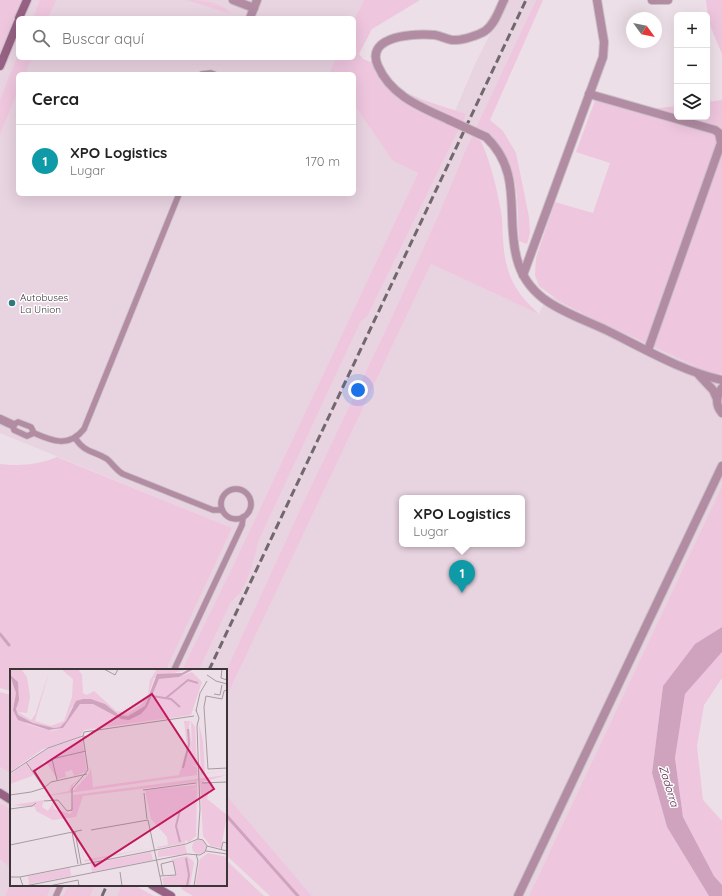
<!DOCTYPE html>
<html lang="es">
<meta charset="utf-8">
<style>
:root{--surface:#fff;--page:#f6f6f6;--text:#222;--muted:#767676;--line:#e0e0e0;--accent:#2f797e}
body{margin:0;font-family:Quicksand,sans-serif;background:var(--page);color:var(--text)}
.controls{position:absolute;right:12px;top:12px;display:grid;overflow:hidden;border-radius:6px;box-shadow:0 4px 16px #0002}
.controls button{width:36px;height:36px;display:grid;place-items:center;padding:0;border:0;border-bottom:1px solid var(--line);background:var(--surface);color:var(--text);font:20px sans-serif}
.compass{position:absolute;left:626px;top:12px;width:36px;height:36px;border-radius:50%;background:var(--surface);box-shadow:0 4px 16px #0002;rotate:123deg}
.you{position:absolute;left:358px;top:390px;width:14px;height:14px;margin:-10px;border:3px solid #fff;border-radius:50%;background:#1a73e8;box-shadow:0 0 0 6px #1a73e833}
.badge{display:grid;place-items:center;width:26px;height:26px;border-radius:50%;background:var(--accent);color:#fff;font-size:13px;font-weight:700}
.pin{position:absolute;translate:-50% -33px;filter:drop-shadow(0 1px 2px #0008)}
.pin::after{content:'';position:absolute;top:21px;width:14px;height:12px;background:inherit;clip-path:polygon(0 0,100% 0,50% 100%)}
.popup{position:absolute;left:399px;top:495px;width:126px;height:52px;box-sizing:border-box;display:grid;place-content:center;border-radius:6px;background:var(--surface);filter:drop-shadow(0 1px 3px #0005);font-size:13px;white-space:nowrap;color:var(--muted)}
.popup b{font-size:15px;color:var(--text)}
.popup::after{content:'';position:absolute;left:50%;top:100%;margin-left:-8px;border:8px solid transparent;border-top-color:var(--surface)}
.list{margin:0;padding:0;list-style:none}
h2{display:flex;justify-content:space-between;align-items:center;height:52px;margin:0;padding:0 16px;font-size:17px}
h2 small{font-size:13px;font-weight:400;color:var(--muted)}
.list li{display:grid;grid-template-columns:26px 1fr auto;gap:12px;align-items:center;box-sizing:border-box;height:72px;padding:0 16px;border-top:1px solid var(--line)}
.list b{display:block;font-size:15px;white-space:nowrap}
.list p{margin:0;font-size:13px;white-space:nowrap;color:var(--muted)}
.list em{font-size:13px;font-style:normal;color:var(--muted)}
.icon{flex:none;width:22px;height:22px;fill:none;stroke:currentColor;stroke-width:2;stroke-linecap:round;stroke-linejoin:round}
.map{position:relative;flex:none;width:722px;height:896px;overflow:hidden}
.search{position:absolute;background:var(--surface);box-shadow:0 4px 16px #0002;left:16px;top:16px;width:340px;height:44px;display:flex;align-items:center;gap:10px;box-sizing:border-box;padding:0 14px;border-radius:6px;color:var(--muted);font-size:15px}
.panel{position:absolute;background:var(--surface);box-shadow:0 4px 16px #0002;left:16px;top:72px;width:340px;height:124px;border-radius:6px}
.map>svg:first-child{display:block}
</style>
<div class="map">
<svg width="722" height="896" viewBox="0 0 722 896">
<rect width="100%" height="100%" fill="#eddfe7"/>
<g fill="#e8d3e0" fill-rule="evenodd">
<polygon points="0,0 364,0 354,20 354,18 18,18 18,58 336,58 330,71 332,74 18,74 18,194 354,194 354,105 393,161 418,173 232,568 182,670 166,670 232,528 0,433"/>
<polygon points="507,0 536,0 466,149 438,216 391,319 303,503 226,671 199,670 231,602 236,599 250,570 259,540 361,321 367,317 459,129 466,114 455,111 475,64"/>
<path d="M431,264l108,50 9,-19 43,23 83,38 39,20 9,-3v113l-193,410h-217l-86,-101v-97zM402,498h120v46h-120z"/>
<polygon points="0,767 11,774 11,809 0,803"/>
<polygon points="0,859 11,869 11,880 5,896 0,896"/>
<polygon points="52,885 69,885 63,896 47,896"/>
<polygon points="95,885 122,885 117,896 90,896"/>
</g>
<g fill="#eec6de">
<polygon points="0,0 21,0 0,52"/>
<polygon points="40,0 56,0 48,18 33,18"/>
<path d="M187,0c13,0 35,2 44,14z"/>
<path d="M364,0h56l-48,29 -13,25 4,5 10,4c15,38 52,50 86,66l-92,188 -6,4 -102,219c-5,18 -12,51 -28,62l-32,68h-17l50,-102 186,-395 -25,-12 -39,-56v-31h-22l-2,-3 6,-13h18v-38z"/>
<path d="M536,0h7l-53,120 13,11 13,22 13,64 1,16 -3,11 -8,-3c-2,-45 2,-84 -40,-113l-4,9 6,4c10,23 16,47 20,71 2,9 1,19 2,28 2,33 11,52 36,74l-108,-50 -205,434v-27l77,-168 88,-184 47,-103 28,-67z"/>
<polygon points="706,0 722,0 722,54 709,23"/>
<polygon points="18,55 18,58 32,58 25,74 18,74 18,91 0,134 0,100"/>
<polygon points="402,91 426,101 466,114 463,122"/>
<polygon points="596,98 651,109 677,106 677,117 707,117 707,102 722,100 722,373 713,376 674,356 591,318 559,301 539,286 535,275 536,258 555,202 593,213 610,163 576,152"/>
<path d="M57,457l175,71 -66,142h-155v21l-11,-3v-224c20,2 38,1 57,-7z"/>
<polygon points="722,486 722,627 695,644 663,686 652,773 667,827 709,896 529,896"/>
<polygon points="722,652 722,678 704,705 697,746 703,800 722,821 722,885 714,876 683,817 675,758 685,694"/>
<polygon points="0,692 11,695 11,774 0,767"/>
<polygon points="226,795 312,896 270,896 226,855"/>
<polygon points="0,803 11,809 11,869 0,859"/>
<polygon points="226,860 264,896 193,896 181,889 184,885 226,885"/>
<polygon points="11,880 11,885 52,885 47,896 5,896"/>
<polygon points="69,885 95,885 90,896 63,896"/>
<polygon points="122,885 134,885 154,896 117,896"/>
</g>
<polygon fill="#cfa3be" points="722,627 722,652 685,694 675,758 683,817 714,876 722,885 722,896 709,896 667,827 652,773 663,686 695,644"/>
<g fill="none" stroke-linecap="round" stroke-linejoin="round">
<g stroke="#cfa3be" stroke-width="3">
<polyline points="0,634 9,645"/>
<polyline points="226,815 298,896"/>
</g>
<defs>
<g id="lane">
<polyline points="202,74 211,73 214,74"/>
<path d="M34,433l-7,3 -13,-6 -1,-5 5,-3 13,5 3,6c18,8 35,15 50,-4l95,-235"/>
<path d="M75,438c11,16 18,12 32,21 6,5 9,11 16,15l90,36h9"/>
<circle cx="236" cy="504" r="15"/>
<polyline points="174,670 242,525 243,517"/>
<polyline points="56,896 61,885"/>
</g>
<g id="street">
<polyline points="233,0 254,8"/>
<polyline points="652,0 668,0"/>
<polyline points="250,18 257,0"/>
<polyline points="589,94 715,130 719,133 721,143 648,350"/>
<path d="M449,120c-28,-13 -58,-24 -71,-54 -14,-31 39,-33 57,-31 7,1 14,6 21,5 7,0 23,-5 29,-9 10,-7 14,-21 19,-31"/>
<path d="M486,137c38,36 19,80 31,122 4,16 14,30 27,40 17,13 41,21 62,31 37,18 75,41 116,50"/>
<polyline points="523,275 603,57 604,42 597,0"/>
<polyline points="699,375 713,390 717,399"/>
<path d="M722,388c-6,8 -7,17 0,25"/>
<polyline points="0,419 13,425"/>
<polyline points="518,896 722,466"/>
</g>
<g id="secondary">
<polyline points="19,18 27,0"/>
<polyline points="0,66 18,22"/>
<polyline points="0,793 11,800"/>
<polyline points="152,885 171,896"/>
</g>
</defs>
<use href="#lane" stroke="#c9bdc4" stroke-width="7"/>
<use href="#street" stroke="#c9bdc4" stroke-width="10"/>
<use href="#secondary" stroke="#c9bdc4" stroke-width="10"/>
<use href="#lane" stroke="#b18ca3" stroke-width="5.5"/>
<use href="#street" stroke="#b18ca3" stroke-width="8"/>
<use href="#secondary" stroke="#966184" stroke-width="8"/>
<g stroke="#70686c" stroke-width="3" stroke-dasharray="8 4" stroke-linecap="butt">
<polyline points="209,670 526,0"/>
<polyline points="102,896 107,885"/>
</g>
<defs>
<polyline id="street-bridge" points="449,120 486,137"/>
</defs>
<use href="#street-bridge" stroke="#c9bdc4" stroke-width="10" stroke-linecap="butt"/>
<use href="#street-bridge" stroke="#b18ca3" stroke-width="8"/>
</g>
<circle fill="#2f797e" stroke="#fff" stroke-width="1.5" cx="12" cy="303" r="4"/>
<g text-anchor="middle" stroke-width="3" stroke-linejoin="round" paint-order="stroke">
<g font-size="10" fill="#3b3538" stroke="#fff" text-anchor="start">
<text x="20" y="301">Autobuses<tspan x="20" dy="12">La Union</tspan></text>
</g>
<g font-size="11" font-style="italic" fill="#481439" stroke="#fff">
<text transform="translate(669 786) rotate(73)" y="4">Zadorra</text>
</g>
</g>
<g transform="translate(10 669)">
<rect width="217" height="217" fill="#eddfe7"/>
<path d="M0,0h11l6,8 3,20 -3,16 -9,-1 13,8 4,-5 15,-46 -15,52 16,5 13,-5 8,-24 1,-18 -12,-10h17l4,6 1,18 4,2 7,-4 22,20 12,2 13,-8 7,-10 2,-15 7,-11h32l-35,9 -9,28 -17,10 -9,-1 -14,-11 -14,-5 -19,8 -6,14 -6,6 -6,1 -21,-5 -15,-8 -2,-6 3,-19 -9,-15zM182,3l10,10 -11,33 -107,15 -4,7 -37,12 -33,23v-94l5,7 1,8 -3,17 14,14 25,7 11,-3 17,-24h13l28,15 20,-5 18,-35 20,-2zM174,52h6l-1,6 3,18 -3,15 3,-13 -1,-26 4,6 2,39 -8,-3 8,4v8l-157,22 29,-6 2,-6 12,-8 -10,8v6l15,-16 3,-7 2,19 86,-12 8,-28zM189,55l4,17 2,32 22,-2 -26,3zM72,69l5,33 -4,2 -9,3 -2,-6 -7,2 1,5 -9,2 -12,-19 -13,16 -22,8v-10l39,-26zM217,106l-25,7 10,1 2,6 -5,1 -2,9 20,16 -6,33 -10,-2 -8,-10 -3,-56 -3,1v7l-7,2 7,-1 -1,47 -7,6 -4,-2v3l-26,5 -3,-1 12,-2 -1,-8 -16,-18 -6,-29 51,-5v-3l-113,14 -7,21 -23,3 -17,-9 -1,-4 -22,-2 31,-5 -2,7 6,4 5,-8 1,6 17,5 2,-19zM67,166l7,25 67,-12 -66,14zM182 178a7 7 0 1 1 14 0a7 7 0 1 1-14 0ZM175,176l2,9 -29,3v-6zM141,183l2,8 -61,12 -1,-8zM198,184l19,4v29h-32l5,-27zM177,187l7,6 -4,24h-26l-2,-8 15,-3 -5,-16zM60,199l1,8 -42,8 -1,-8z" fill="#eec6de"/>
<path d="M179,0h5l-15,8 -20,2 -12,28 -6,7 -12,6 -8,-1 -28,-15h-13l-17,24 -14,2 -31,-10 -5,-10 3,-17 -6,-18 8,7 1,18 -3,9 2,6 15,8 21,5 6,-1 6,-6 10,-20 7,-2h8l14,5 14,11 9,1 17,-10 12,-32 25,-1z" fill="#cfa3be"/>
<path fill="none" stroke="#cfa3be" stroke-width="2" d="M142,27l19,3 9,8M156,29l22,-18 10,3M173,99l6,-24 -1,-15M170,173l-4,-16 4,-16M176,189l3,17 -2,11"/>
<path fill="none" stroke="#a69ba1" stroke-width="1" d="M94,0l11,6 3,-6M212,0l-1,9 6,2M197,6l9,6 11,3M217,21l-3,1 -2,8 -16,-3 -2,11 4,62 19,-1M204,25l6,1 2,-10M186,41l3,8 -2,8 3,83 -2,30M186,42l4,-18 7,-12M83,62l-6,6 -4,-1 1,-4 110,-16M16,93l18,26M0,104l38,-25 35,-12M47,111l-5,-21 34,-8M192,114l25,-1M133,121l53,-7M134,124l3,26M0,126l21,-3 13,-4 7,-6 36,-8M34,132l14,-1 9,11 5,-1v-21l16,-19 -5,-33M0,140l22,-3 4,-3M81,161l57,-10 14,66M62,163l6,32M65,163l6,32M0,176l72,-15M197,177l20,5M211,181l2,-8 4,1M196,182l21,3M110,203l2,14M150,207l16,-1 -3,-14 -12,3 2,11M0,208h10l3,9M10,208l166,-33 12,-5 5,1 4,6 -2,6 -5,3 -13,-1 -162,32M39,217l29,-6 1,6M184,217l4,-25 -2,-7"/>
<path fill="#c2185b" fill-opacity="0.15" stroke="#c2185b" stroke-width="2" d="M142,25l62,95 -119,77 -61,-95z"/>
<rect width="217" height="217" fill="none" stroke="#3b3538" stroke-width="2"/>
</g>
</svg>
<div class="controls">
<button>+</button>
<button>−</button>
<button><svg class="icon" aria-label="layers" viewBox="0 0 24 24"><path d="M12 4l9 5-9 5-9-5zM3 14l9 5 9-5"/></svg></button>
</div>
<svg class="compass" viewBox="-18 -18 36 36"><path d="M0-13l5 13h-10z" fill="#e53935"/><path d="M0 13l5-13h-10z" fill="#767676"/></svg>
<div class="you"></div>
<div class="pin badge" style="left:462px;top:593px;background:#0f9aa8">1</div>
<div class="popup"><b>XPO Logistics</b>Lugar</div>
<div class="search"><svg class="icon" aria-label="search" viewBox="0 0 24 24"><circle cx="10" cy="10" r="6"/><path d="M15 15l6 6"/></svg>Buscar aquí</div>
<section class="panel">
<h2>Cerca<small></small></h2>
<ul class="list">
<li><span class="badge" style="background:#0f9aa8">1</span><div><b>XPO Logistics</b><p>Lugar</p></div><em>170 m</em></li>
</ul>
</section>
</div>
